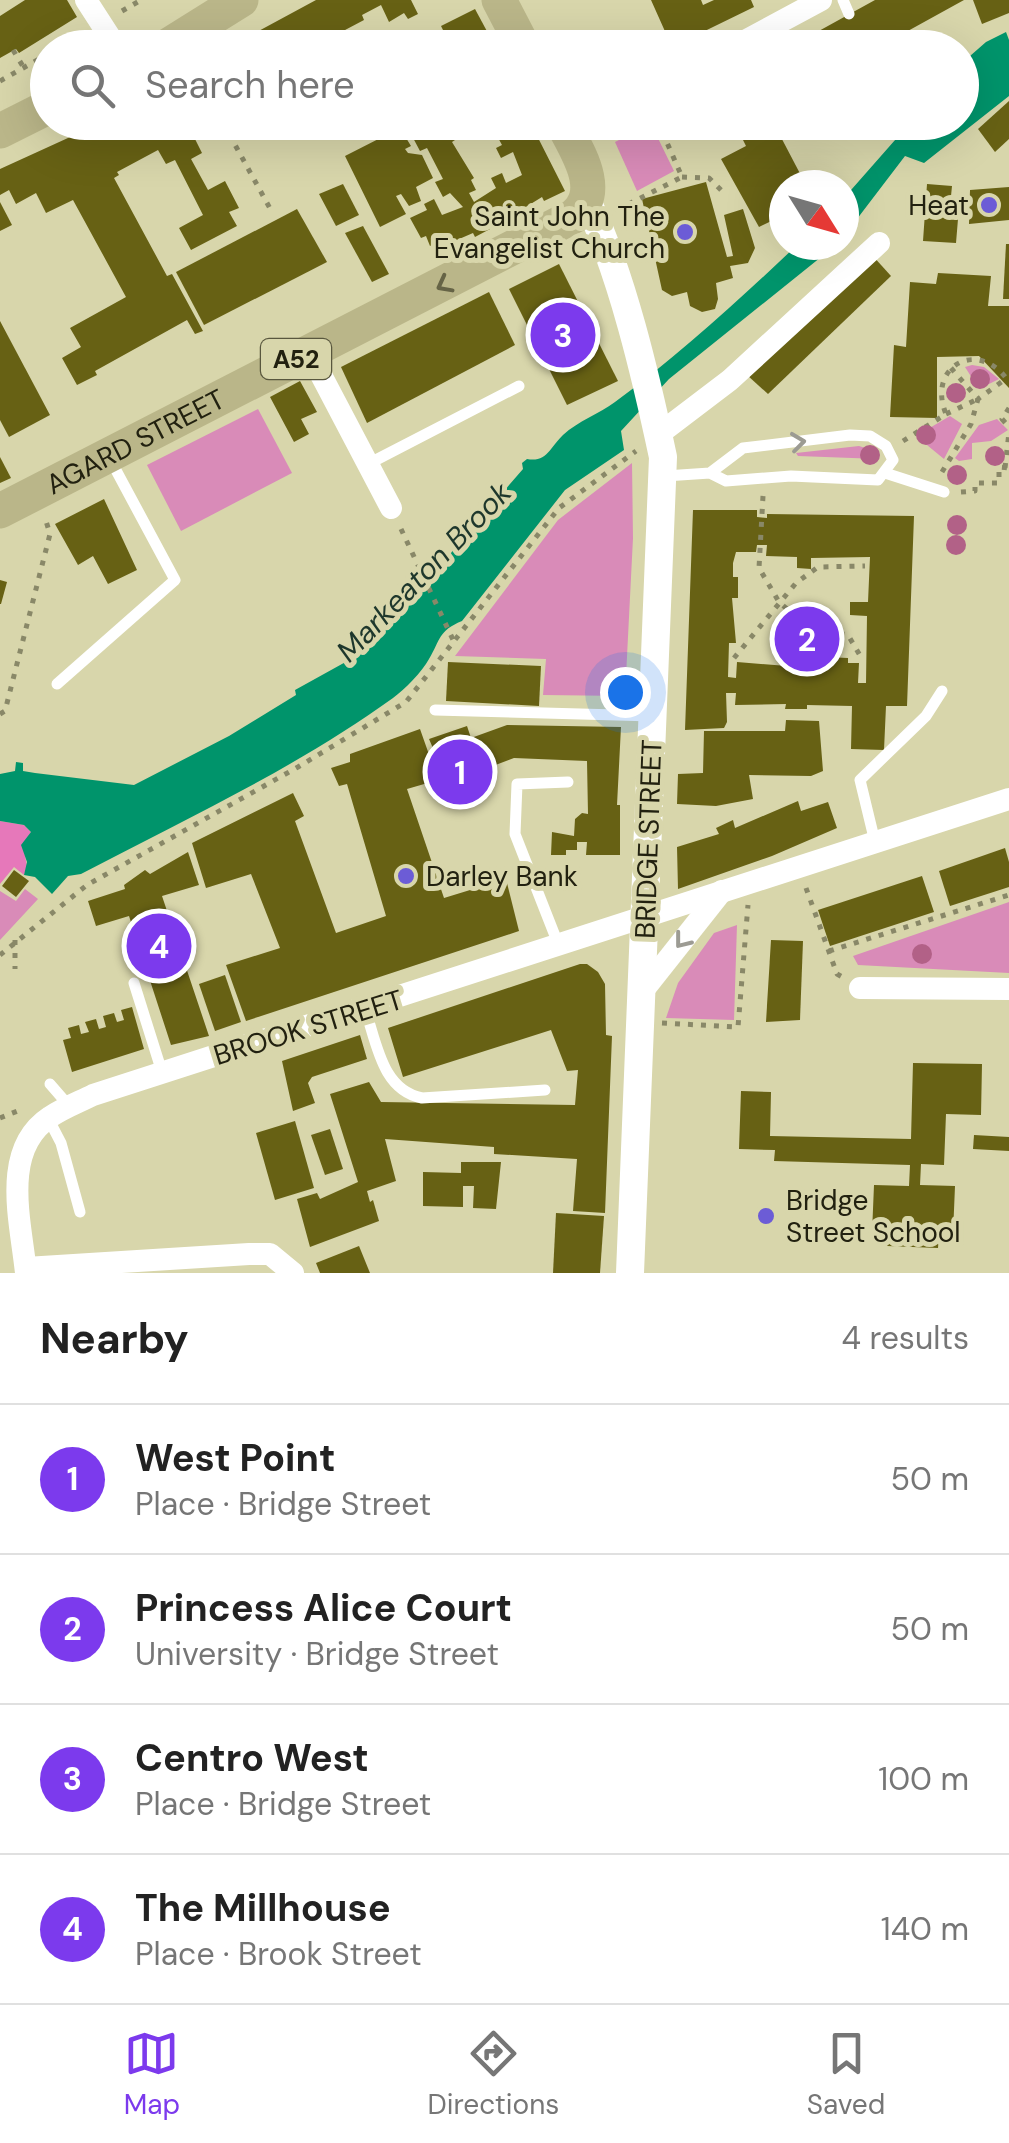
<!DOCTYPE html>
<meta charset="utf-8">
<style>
:root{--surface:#fff;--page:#f6f6f6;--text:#222;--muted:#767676;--line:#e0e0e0;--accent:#7c3aed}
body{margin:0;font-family:"DM Sans",sans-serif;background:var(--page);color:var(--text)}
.compass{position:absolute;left:769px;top:170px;width:90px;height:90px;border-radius:50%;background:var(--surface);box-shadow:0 10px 40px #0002;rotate:127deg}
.you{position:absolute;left:625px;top:692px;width:35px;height:35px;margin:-25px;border:8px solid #fff;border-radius:50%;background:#1a73e8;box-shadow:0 0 0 15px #1a73e833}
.badge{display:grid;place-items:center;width:65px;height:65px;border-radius:50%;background:var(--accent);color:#fff;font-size:32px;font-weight:700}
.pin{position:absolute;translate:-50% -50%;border:5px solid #fff;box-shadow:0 2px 10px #0006}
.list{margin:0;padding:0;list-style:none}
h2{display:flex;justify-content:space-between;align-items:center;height:130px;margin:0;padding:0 40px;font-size:42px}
h2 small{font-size:32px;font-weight:400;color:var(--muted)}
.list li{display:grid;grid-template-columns:65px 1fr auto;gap:30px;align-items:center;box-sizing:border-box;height:150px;padding:0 40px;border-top:2px solid var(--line)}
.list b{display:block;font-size:38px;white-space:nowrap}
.list p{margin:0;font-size:32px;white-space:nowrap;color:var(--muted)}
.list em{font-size:32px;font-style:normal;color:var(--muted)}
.icon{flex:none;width:55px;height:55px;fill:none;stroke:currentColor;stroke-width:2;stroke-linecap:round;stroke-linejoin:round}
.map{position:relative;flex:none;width:1009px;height:1273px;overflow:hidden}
.search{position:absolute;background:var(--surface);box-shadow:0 10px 40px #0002;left:30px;right:30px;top:30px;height:110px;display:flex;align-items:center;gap:25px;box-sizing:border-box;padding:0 35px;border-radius:55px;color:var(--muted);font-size:38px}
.sheet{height:730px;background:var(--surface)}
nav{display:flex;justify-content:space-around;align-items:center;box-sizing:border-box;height:140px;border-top:2px solid var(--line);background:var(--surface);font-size:28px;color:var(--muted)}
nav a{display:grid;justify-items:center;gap:5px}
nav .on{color:var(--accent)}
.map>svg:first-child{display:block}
</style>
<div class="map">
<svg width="1009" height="1273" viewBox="0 0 1009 1273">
<rect width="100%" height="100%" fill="#d8d6ab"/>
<g fill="#d98bb8">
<polygon points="651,124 674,171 637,191 615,142"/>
<polygon points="972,365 984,367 999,379 979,389 965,367"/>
<polygon points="258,409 292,473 181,531 147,465"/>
<polygon points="950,416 962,424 944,459 916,436"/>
<polygon points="997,419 1008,430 991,441 972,443 972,459 959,461 955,458 979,425"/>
<polygon points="859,446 878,452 879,459 798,456 796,453"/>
<polygon points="632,463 633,538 625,696 543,695 546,659 455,656 558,520"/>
<polygon points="25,889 38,899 0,940 0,891 16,901"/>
<polygon points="1009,902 1009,973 858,965 853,956"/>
<polygon points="737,925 734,1020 666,1018 678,983 714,933"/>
</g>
<polygon fill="#e678ba" points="0,821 24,825 31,832 24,851 27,866 24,875 14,867 0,884"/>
<g fill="#00946b">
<polygon points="1006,32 1009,40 1009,96 924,163 905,156 844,236 844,198 910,123 962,122 962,63 986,42"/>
<path d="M797,245h39l-167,134 -48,52 3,19 -59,40 -103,131c-24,10 -21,18 -33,38 -7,13 -24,30 -36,39 -97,70 -207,121 -312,176l-13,2 -16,18 -17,-17 -11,-2 3,-13 -6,-17 10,-13 -7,-7 -24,-4v-47l15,-3 1,-9 7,1v8l12,2 99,12 95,-49 67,-41 -1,-5 56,-31 31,-26 45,-56 4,4 25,-35 67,-77 -1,-6 5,-4c20,4 24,-13 36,-24 15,-14 36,-21 52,-33 64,-47 124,-102 182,-157z"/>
</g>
<g fill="#676114" fill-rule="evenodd">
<polygon points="25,0 67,0 77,17 19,53 16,49 0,58 0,16"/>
<polygon points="316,0 411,0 418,14 408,19 404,13 389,22 381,5 362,15 364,20 311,48 227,48"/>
<polygon points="651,0 701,0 703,5 714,0 751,0 754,7 672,47"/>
<polygon points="875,0 964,0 877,48 788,48"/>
<polygon points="973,0 1009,0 1009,13 982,24"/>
<polygon points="475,9 496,48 452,48 441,26"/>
<polygon points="641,33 649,48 627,48 624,42"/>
<polygon points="1009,101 1009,139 995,152 978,129"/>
<polygon points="103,122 211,122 192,133 202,153 191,159 208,190 225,181 239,208 229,212 237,226 191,250 179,228 203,215 175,160 166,164 158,150 117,172 119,175 114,178 167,276 172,274 203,331 195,334 187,320 95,371 97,375 77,385 62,358 81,347 70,328 126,297 73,200 46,213 36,193 16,204 9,190 0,195 0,169"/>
<polygon points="420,122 447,123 455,140 452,142 474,178 471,180 476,190 469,193 474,202 496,188 491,178 502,173 506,183 522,175 513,152 501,158 496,148 502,145 496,134 512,126 510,122 530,122 565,191 544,201 542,197 508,218 506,215 488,227 490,229 475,237 473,233 443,246 441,241 430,246 426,236 421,238 410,218 427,210 424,204 434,199 442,215 463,207 450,193 443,197 435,182 443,179 427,148 420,151 412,136 420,133 416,125"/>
<polygon points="734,122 773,122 806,185 784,185 784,215 759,227 721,159 746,146"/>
<polygon points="400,128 411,146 405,149 408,153 422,155 433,178 416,187 421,201 409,206 401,194 396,196 406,214 380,227 345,156"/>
<polygon points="706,182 727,257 733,256 724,215 743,209 755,248 748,263 730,266 733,278 716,283 718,299 715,309 702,312 690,306 687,292 672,296 662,290 642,199"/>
<polygon points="343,184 359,215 336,226 319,194"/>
<polygon points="927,184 952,186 950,206 959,207 956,243 923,241"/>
<polygon points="1009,187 1009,220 969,224 970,190"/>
<polygon points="0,202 12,225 0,231"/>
<polygon points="297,209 327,262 204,325 176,272"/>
<polygon points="363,226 389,274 372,282 345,233"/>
<polygon points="1006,244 1009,244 1009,299 1003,299"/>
<polygon points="872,255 891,276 768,394 747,375"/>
<polygon points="559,264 618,381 567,405 509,289"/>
<polygon points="938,273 991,276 988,306 1009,306 1009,388 979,356 937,357 937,418 890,417 894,345 906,347 910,282 936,284"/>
<polygon points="489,292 515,345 367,423 341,367"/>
<polygon points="0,321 50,415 9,437 0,420"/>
<polygon points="300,381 317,412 301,419 309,434 294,442 270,397"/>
<polygon points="0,457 11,478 0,483"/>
<polygon points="104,499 137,570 108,584 93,556 78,565 55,524"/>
<path d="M693,510h64v7l10,1v-4l147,2 -7,190h-21l-2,44 -33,-1 1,-43 -45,-1v4h-22l1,-5 -51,1 1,-12h-10l1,29 -3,6 -39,2zM757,545h10l-1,11 31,1v11l14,1v-11l59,-1 -2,45h-18v13l17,1 -1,67h-8l1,-20h-11v-5l-22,-1 1,5h-39l-1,4 -50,-4 -1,16 -8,-1 1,-34h7l-4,-45h6v-21h-5v-14l3,-11h20z"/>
<polygon points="0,580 7,582 1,604 0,604"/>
<polygon points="448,662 541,666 539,706 446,701"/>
<polygon points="786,720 819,721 823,771 811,776 749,775 753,799 716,806 677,804 678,774 703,773 704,731 785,731"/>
<polygon points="507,725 621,727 617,805 620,805 620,855 586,855 587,842 577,842 577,850 566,850 566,855 551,855 552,832 574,836 575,819 582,813 588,814 587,761 514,758 448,783 429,739 467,726 471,738"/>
<polygon points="420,729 438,780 407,789 444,898 506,879 519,931 246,1021 226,965 280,948 251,874 206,888 192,843 293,793 304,816 295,821 336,933 386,916 347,784 339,786 331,768 350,762 350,754"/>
<polygon points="798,801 801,811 828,802 837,828 772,856 678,889 677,847 719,834 716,828 733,820 735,828"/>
<polygon points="1005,848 1009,862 1009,887 950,906 939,871"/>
<polygon points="188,852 199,885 162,896 209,1036 171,1045 129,916 96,926 88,901 125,889 124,885 145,870 150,874"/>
<polygon points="14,870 29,881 16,897 2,886"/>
<polygon points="922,876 934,912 830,946 818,910"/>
<polygon points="771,940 803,941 800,1020 766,1022"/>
<polygon points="580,964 587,964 598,972 605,984 606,1035 612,1036 605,1213 573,1211 577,1159 494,1154 494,1147 385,1139 396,1181 367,1191 370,1202 373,1200 379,1221 310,1247 297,1199 317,1193 320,1199 358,1182 330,1094 369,1082 381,1102 575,1105 578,1070 567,1071 551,1030 403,1077 388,1028"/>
<polygon points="225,975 241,1022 215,1031 199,984"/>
<polygon points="132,1007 144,1049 72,1072 63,1040 71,1038 68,1028 79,1025 81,1034 89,1032 85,1022 96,1019 99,1029 106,1027 103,1016 114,1013 117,1022 124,1020 121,1010"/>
<polygon points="360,1035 367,1059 312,1077 308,1083 315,1103 293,1111 282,1061"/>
<polygon points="913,1063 982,1064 981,1115 946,1114 944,1165 921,1164 920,1185 955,1186 953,1234 939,1234 938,1248 887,1246 888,1233 872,1233 874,1185 909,1186 910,1165 774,1161 775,1150 739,1149 741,1091 771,1092 770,1136 911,1139"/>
<polygon points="295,1121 314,1188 275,1200 256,1133"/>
<polygon points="330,1129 343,1169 325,1175 311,1135"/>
<polygon points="974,1135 1009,1137 1009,1151 973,1149"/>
<polygon points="461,1162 501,1162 496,1209 473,1208 474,1186 463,1186 463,1207 423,1206 423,1172 461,1173"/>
<polygon points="556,1213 604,1216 600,1273 553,1273"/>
<polygon points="359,1246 370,1273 320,1273 316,1263"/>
</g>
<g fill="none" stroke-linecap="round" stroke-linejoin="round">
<g stroke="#898868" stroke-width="5" stroke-dasharray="5 8" stroke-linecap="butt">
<polyline points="122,11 141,0"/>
<polyline points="59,48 82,35"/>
<polyline points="13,50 24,68"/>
<polyline points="0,81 48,54"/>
<polyline points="223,123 272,212"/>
<polyline points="682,177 709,178 722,191"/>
<polyline points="617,210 682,177 658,122"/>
<polyline points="951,368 978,399 1007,378"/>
<polyline points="1009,408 1002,419 1009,427"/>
<polyline points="946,414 978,399"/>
<path d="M903,441l43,-27c-20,-48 33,-77 63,-32"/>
<polyline points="1005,468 1009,432"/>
<polyline points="942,472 971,424 978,399"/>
<polyline points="961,492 975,491 975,483 999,483 999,467 1009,468"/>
<polyline points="763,496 759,568 779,602 809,628 848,635 862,659"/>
<polyline points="401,529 455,644"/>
<polyline points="734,658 796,583 818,567 865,566"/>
<polyline points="0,714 5,711 50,534 46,521"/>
<polyline points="806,888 837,974 844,978"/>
<polyline points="15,940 15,969"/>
<polyline points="829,951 1009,895"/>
<polyline points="0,955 87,885 298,767 406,702 559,508 636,451"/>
<polyline points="662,1023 738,1027 748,905"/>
<polyline points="0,1118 20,1110"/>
</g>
<g stroke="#fff" stroke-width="11">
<polyline points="843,0 849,14"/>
<polyline points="370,463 519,386"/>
<polyline points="885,473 944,492"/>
<polyline points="665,476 710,473 726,481 791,476 878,480 893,460 886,446 870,436 850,435 743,448 710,473"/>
<polyline points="57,684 175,580 110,459"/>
<polyline points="435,710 653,716"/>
<polyline points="875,842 860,780 926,716 942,691"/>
<polyline points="559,946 515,834 517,784 568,782"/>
<polyline points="134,983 162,1072"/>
<path d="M365,1009c12,35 17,81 57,89l123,-8"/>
<polyline points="50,1084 70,1107"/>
<polyline points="48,1118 61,1143 80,1212"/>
</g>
<g stroke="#fff" stroke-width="22">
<polyline points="86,0 117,48"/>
<polyline points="732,48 821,0"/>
<polyline points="568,135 592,122"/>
<polyline points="309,352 391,508"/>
<polyline points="659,434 730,380 879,243"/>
<polyline points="860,988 1009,989"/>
<polyline points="642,992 722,891"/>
<polyline points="26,1268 249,1254 270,1254 293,1273"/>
<path d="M26,1273c-5,-51 -26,-123 24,-156 13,-9 29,-15 43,-22l916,-296"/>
</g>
<path stroke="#fff" stroke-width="28" d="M587,201c35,73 59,176 76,256l-33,816"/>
<g stroke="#bab689" stroke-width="35">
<polyline points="499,0 524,48"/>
<polyline points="164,48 241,0"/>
<polyline points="0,131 48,107"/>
<path id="s1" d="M0,511l574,-295c31,-26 2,-66 -12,-94"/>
</g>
</g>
<g fill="#b26187">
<circle cx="980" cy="379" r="10"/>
<circle cx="956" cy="393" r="10"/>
<circle cx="926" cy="435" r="10"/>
<circle cx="870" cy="455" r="10"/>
<circle cx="995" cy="456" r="10"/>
<circle cx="957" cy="475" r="10"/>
<circle cx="957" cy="525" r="10"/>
<circle cx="956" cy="545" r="10"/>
<circle cx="922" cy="954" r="10"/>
</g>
<defs><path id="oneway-chevron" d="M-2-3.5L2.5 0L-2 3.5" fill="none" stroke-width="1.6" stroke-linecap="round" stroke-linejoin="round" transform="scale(2.5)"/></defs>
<use stroke="#666446" href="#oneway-chevron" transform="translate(444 285) rotate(152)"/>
<g stroke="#9c9b93">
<use href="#oneway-chevron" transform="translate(798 442) rotate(-7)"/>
<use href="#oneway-chevron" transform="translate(682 941) rotate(128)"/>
</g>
<g fill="#6c5cd6" stroke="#d8d6ab" stroke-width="4">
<circle cx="989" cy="205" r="10"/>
<circle cx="685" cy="232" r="10"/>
<circle cx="406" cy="876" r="10"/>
<circle cx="766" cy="1216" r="10"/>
</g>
<g text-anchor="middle" stroke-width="10" stroke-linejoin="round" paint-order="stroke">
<rect fill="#d8d6ab" stroke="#59573e" stroke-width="2.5" x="261" y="339" width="70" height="40" rx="8"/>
<g font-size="25" font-weight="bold" fill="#222110">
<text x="296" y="368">A52</text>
</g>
<g font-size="28" fill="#222110" stroke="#d8d6ab" text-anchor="end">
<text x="969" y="215">Heat</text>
<text x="665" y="226">Saint John The<tspan x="665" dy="32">Evangelist Church</tspan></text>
<text x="426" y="886" text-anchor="start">Darley Bank</text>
<text x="786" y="1210" text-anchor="start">Bridge<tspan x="786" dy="32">Street School</tspan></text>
</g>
<g font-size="28" fill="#222110" stroke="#d8d6ab">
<text dy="10" stroke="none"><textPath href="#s1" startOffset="152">AGARD STREET</textPath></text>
<text transform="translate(648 839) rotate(-88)" y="10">BRIDGE STREET</text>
<text transform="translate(308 1027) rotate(-17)" y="10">BROOK STREET</text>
</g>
<g font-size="30" font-style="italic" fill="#1e372c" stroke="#d8d6ab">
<text transform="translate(424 572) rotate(-46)" y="10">Markeaton Brook</text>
</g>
</g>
</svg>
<svg class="compass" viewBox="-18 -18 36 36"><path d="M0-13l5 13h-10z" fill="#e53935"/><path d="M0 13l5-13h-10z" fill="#767676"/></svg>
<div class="you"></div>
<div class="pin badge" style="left:460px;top:772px">1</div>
<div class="pin badge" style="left:807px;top:639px">2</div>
<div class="pin badge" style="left:563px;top:335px">3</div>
<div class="pin badge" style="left:159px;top:946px">4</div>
<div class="search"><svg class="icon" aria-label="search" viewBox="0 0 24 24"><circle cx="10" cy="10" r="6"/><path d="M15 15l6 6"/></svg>Search here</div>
</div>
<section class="sheet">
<h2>Nearby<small>4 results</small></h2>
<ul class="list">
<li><span class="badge">1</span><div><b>West Point</b><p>Place · Bridge Street</p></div><em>50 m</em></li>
<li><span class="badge">2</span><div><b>Princess Alice Court</b><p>University · Bridge Street</p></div><em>50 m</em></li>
<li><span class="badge">3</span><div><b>Centro West</b><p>Place · Bridge Street</p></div><em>100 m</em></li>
<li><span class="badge">4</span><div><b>The Millhouse</b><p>Place · Brook Street</p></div><em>140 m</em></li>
</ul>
</section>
<nav>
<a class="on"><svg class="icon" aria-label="map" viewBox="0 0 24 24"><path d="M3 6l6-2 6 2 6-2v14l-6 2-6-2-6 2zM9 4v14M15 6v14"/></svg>Map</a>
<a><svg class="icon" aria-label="directions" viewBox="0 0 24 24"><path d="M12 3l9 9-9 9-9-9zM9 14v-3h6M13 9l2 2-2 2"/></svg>Directions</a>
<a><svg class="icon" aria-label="saved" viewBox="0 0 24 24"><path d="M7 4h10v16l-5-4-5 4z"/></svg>Saved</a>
</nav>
